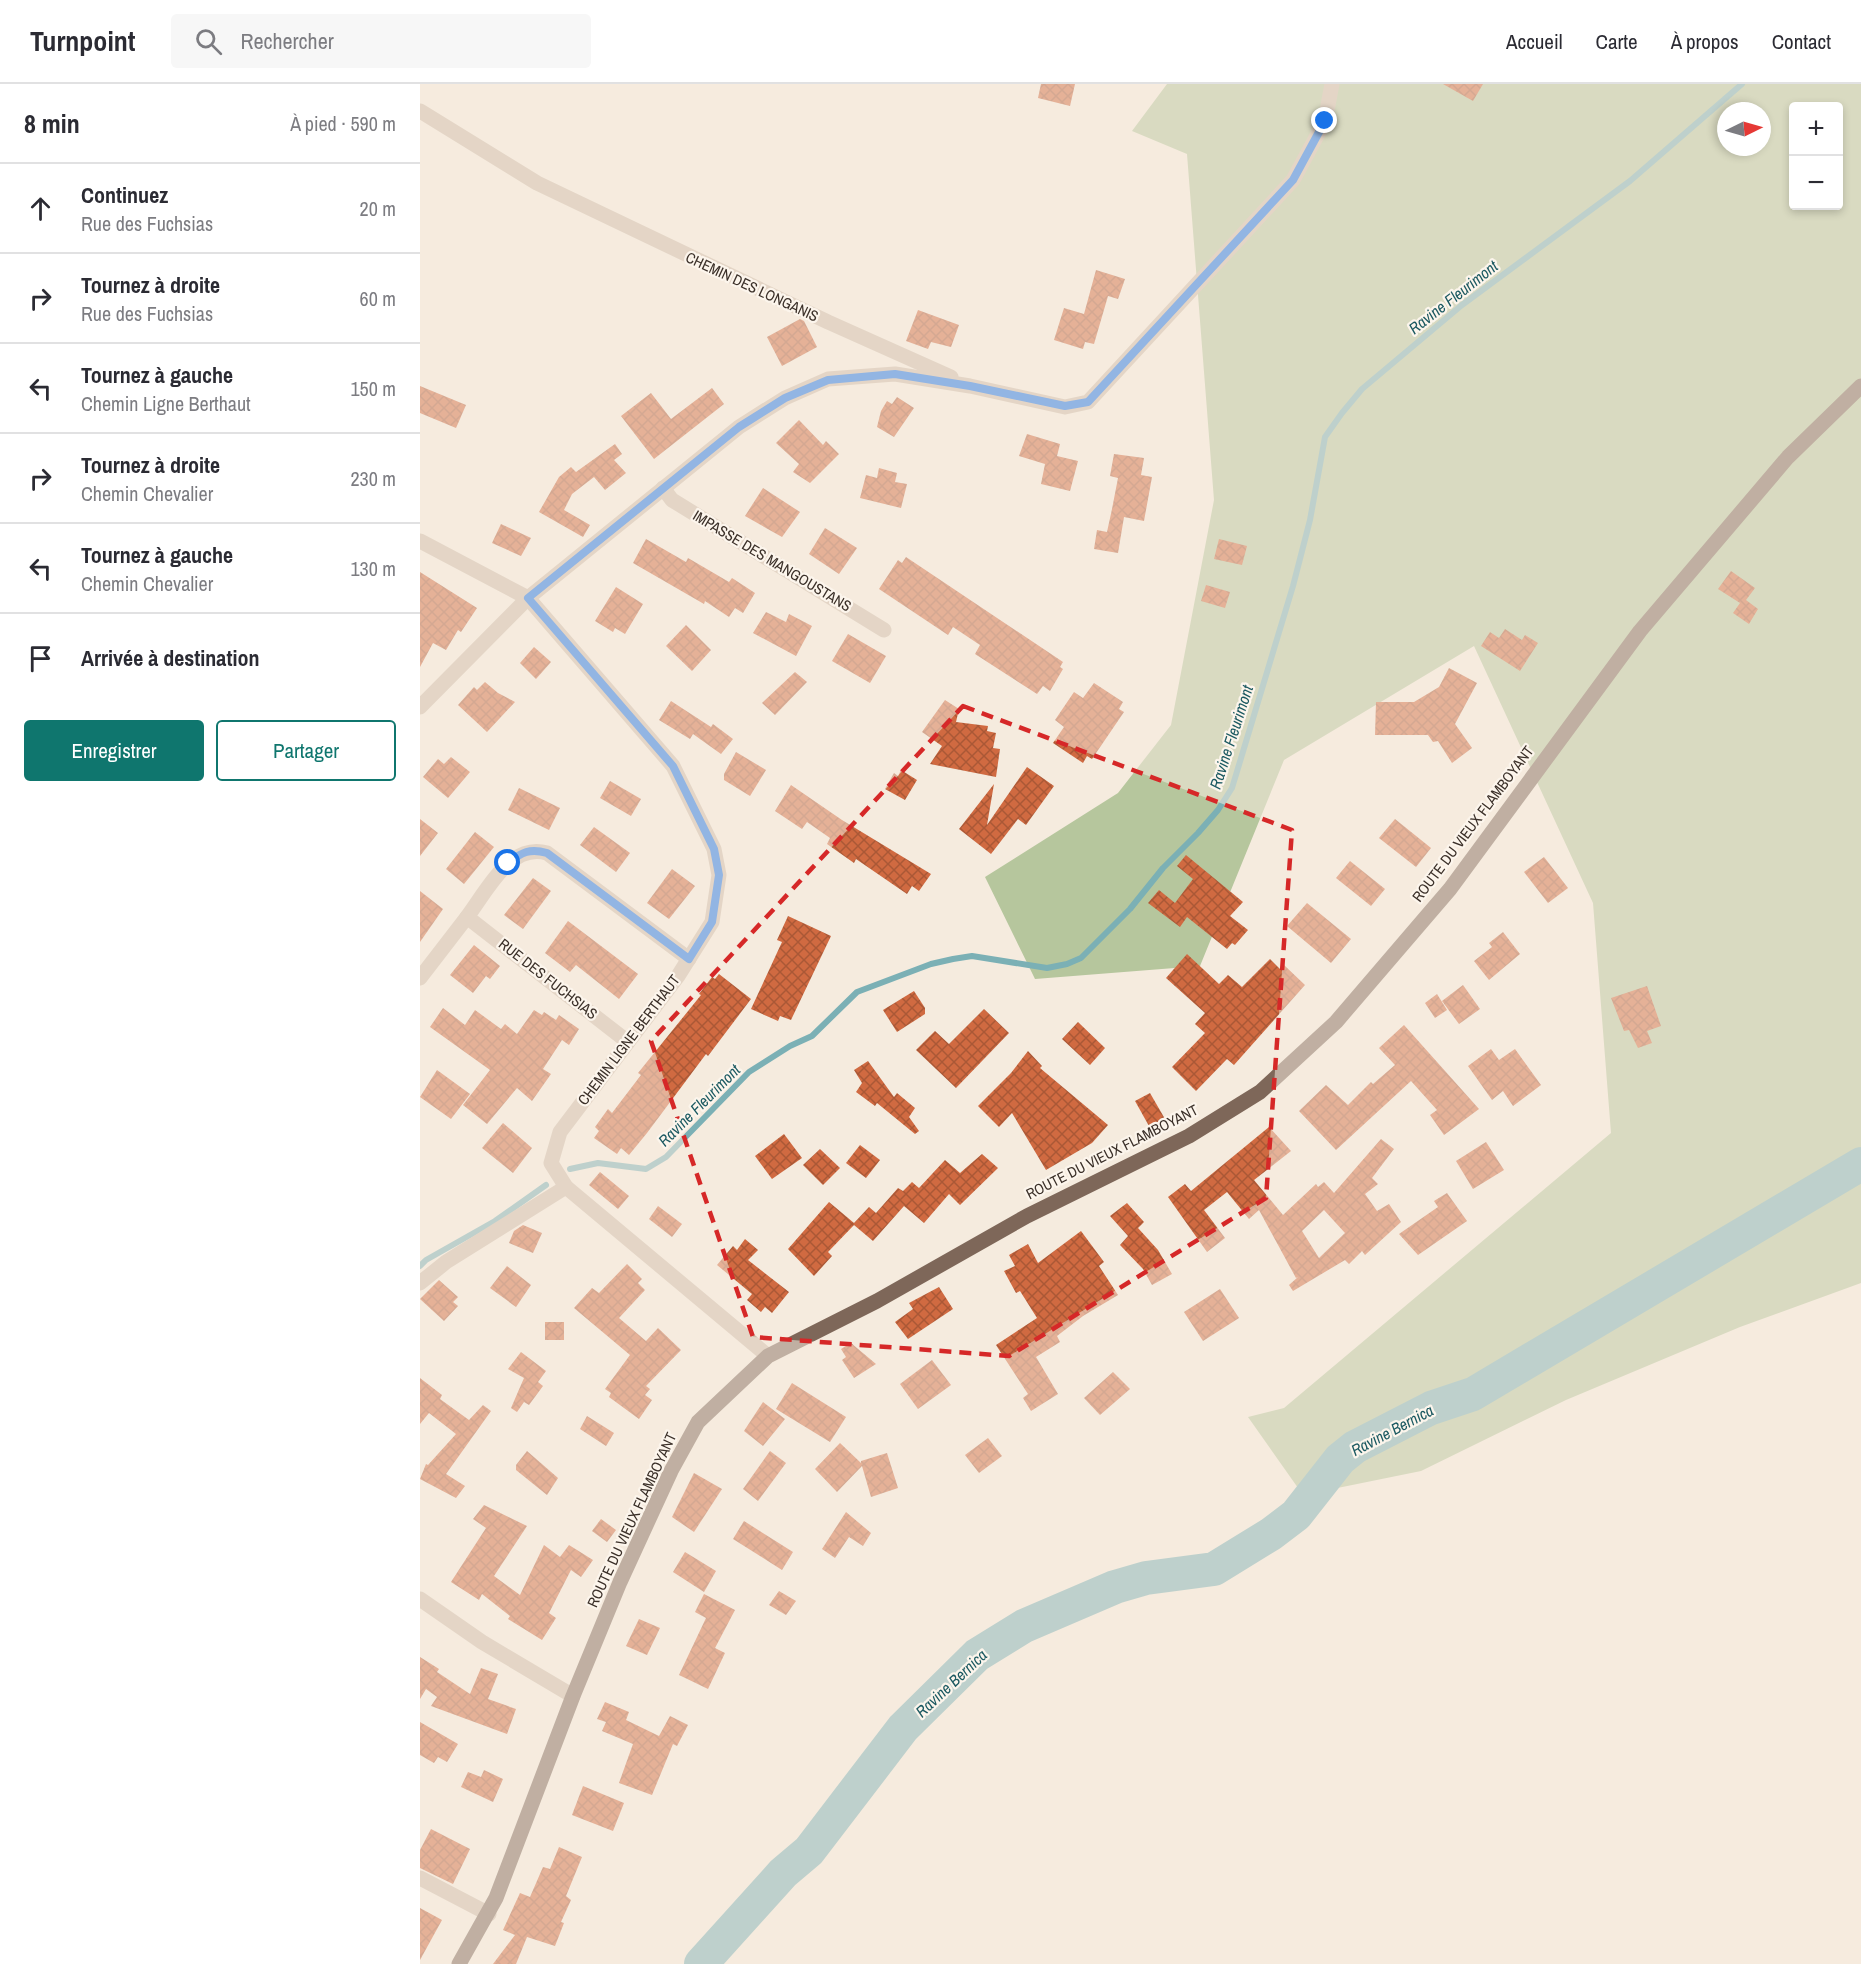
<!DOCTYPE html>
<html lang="fr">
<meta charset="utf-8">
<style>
:root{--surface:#fff;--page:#f7f7f7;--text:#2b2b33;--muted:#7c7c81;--line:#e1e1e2;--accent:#0f766e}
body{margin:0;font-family:"Archivo Narrow",sans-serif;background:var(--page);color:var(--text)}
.controls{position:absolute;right:18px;top:18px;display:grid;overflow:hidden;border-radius:6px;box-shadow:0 3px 9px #0003}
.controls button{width:54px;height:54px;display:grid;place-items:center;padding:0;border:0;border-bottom:2px solid var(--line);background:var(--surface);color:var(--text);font:30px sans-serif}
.compass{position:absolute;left:1297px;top:18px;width:54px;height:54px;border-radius:50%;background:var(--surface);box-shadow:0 3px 9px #0003;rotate:85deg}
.stop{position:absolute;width:18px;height:18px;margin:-14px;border:4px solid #1a73e8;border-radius:50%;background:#fff}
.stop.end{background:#1a73e8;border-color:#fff;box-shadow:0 2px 6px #0008}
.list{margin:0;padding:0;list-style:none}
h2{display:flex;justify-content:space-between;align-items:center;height:78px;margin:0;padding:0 24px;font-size:26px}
h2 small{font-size:20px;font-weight:400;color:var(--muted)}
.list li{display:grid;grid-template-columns:39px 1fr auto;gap:18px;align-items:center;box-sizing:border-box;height:90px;padding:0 24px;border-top:2px solid var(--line)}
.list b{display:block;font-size:22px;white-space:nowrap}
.list p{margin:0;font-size:20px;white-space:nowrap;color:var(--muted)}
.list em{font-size:20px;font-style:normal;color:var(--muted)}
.actions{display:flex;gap:12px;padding:18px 24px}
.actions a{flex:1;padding:14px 0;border:2px solid var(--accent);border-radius:6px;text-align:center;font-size:21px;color:var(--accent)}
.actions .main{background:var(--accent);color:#fff}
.icon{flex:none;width:33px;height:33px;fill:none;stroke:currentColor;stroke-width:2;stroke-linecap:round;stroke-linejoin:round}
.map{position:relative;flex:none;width:1441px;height:1880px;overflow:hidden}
header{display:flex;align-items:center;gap:36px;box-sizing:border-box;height:84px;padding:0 30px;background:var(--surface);border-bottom:2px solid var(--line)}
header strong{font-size:28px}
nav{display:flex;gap:33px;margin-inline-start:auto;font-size:21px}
.search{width:420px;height:54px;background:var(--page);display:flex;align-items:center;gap:15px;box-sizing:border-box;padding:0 21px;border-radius:6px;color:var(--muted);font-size:22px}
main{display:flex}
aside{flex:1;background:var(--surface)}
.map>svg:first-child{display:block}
</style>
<header>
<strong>Turnpoint</strong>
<div class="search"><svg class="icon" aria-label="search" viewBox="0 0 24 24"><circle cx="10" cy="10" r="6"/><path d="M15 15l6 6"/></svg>Rechercher</div>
<nav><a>Accueil</a><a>Carte</a><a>À propos</a><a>Contact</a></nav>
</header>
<main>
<aside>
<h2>8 min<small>À pied · 590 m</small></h2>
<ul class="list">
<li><svg class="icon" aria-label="ahead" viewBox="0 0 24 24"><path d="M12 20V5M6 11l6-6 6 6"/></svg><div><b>Continuez</b><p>Rue des Fuchsias</p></div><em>20 m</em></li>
<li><svg class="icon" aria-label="right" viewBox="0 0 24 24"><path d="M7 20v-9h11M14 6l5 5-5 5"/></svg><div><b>Tournez à droite</b><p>Rue des Fuchsias</p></div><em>60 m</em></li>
<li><svg class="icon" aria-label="left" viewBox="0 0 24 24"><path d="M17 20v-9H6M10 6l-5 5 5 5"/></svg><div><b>Tournez à gauche</b><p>Chemin Ligne Berthaut</p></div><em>150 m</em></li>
<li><svg class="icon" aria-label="right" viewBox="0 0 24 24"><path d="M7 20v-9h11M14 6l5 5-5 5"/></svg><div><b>Tournez à droite</b><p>Chemin Chevalier</p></div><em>230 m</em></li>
<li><svg class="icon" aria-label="left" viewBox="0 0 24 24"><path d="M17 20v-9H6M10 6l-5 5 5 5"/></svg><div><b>Tournez à gauche</b><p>Chemin Chevalier</p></div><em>130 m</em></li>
<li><svg class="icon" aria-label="arrive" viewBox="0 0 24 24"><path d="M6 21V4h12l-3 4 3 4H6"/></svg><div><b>Arrivée à destination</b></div></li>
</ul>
<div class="actions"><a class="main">Enregistrer</a><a>Partager</a></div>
</aside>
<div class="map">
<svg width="1441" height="1880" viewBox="0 0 1441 1880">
<defs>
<pattern id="building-cross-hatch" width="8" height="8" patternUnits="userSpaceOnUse" patternTransform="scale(1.5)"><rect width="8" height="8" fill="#d06a41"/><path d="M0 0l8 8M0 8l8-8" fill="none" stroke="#aa5836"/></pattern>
</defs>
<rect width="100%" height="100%" fill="#f5ebde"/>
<path fill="#b6c69d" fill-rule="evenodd" d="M747,0h694v1199l-121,44 -174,73 -145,71 -118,24 -55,-78 36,-9 327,-275 -18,-230 -119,-257 -190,114 -84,206 -165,13 -50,-102 133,-84 53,-68 43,-225 -27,-346 -55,-23zM1374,22h44v100h-44zM1306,27h36v36h-36z"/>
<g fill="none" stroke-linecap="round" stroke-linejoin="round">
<g stroke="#7bb0b5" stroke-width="6">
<polyline points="150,1085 178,1079 226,1085 246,1073 329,988 370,962 392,952 437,908 511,880 533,875 552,872 627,884 647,880 661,874 710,825 743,784 778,749 798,726 812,704 873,502 890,436 905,353 922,329 942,305 1042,221 1210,97 1322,0"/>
<polyline points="0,1182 6,1176 75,1137 126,1101"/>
</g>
<polyline stroke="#7bb0b5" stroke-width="34" points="281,1880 363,1789 389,1767 483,1644 557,1571 604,1542 695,1503 726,1494 794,1485 851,1450 876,1431 920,1375 935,1363 1011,1324 1053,1310 1441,1080"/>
</g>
<g fill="url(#building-cross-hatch)" fill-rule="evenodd">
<polygon points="621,0 655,0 650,22 618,14"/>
<polygon points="1023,0 1063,0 1053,17"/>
<polygon points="676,186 705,195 698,215 688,212 674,260 665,258 663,265 634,256 644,224 664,230"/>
<polygon points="498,226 539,241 531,263 511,258 508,265 486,257"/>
<polygon points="380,235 384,237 397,263 362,282 347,253"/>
<polygon points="0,302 46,321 36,344 0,329"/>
<polygon points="292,304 304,320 234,375 201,332 231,309 251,335"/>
<polygon points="477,313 494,324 474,353 457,343 461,327 467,317 472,320"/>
<polygon points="379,336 403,361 406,357 419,370 390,399 373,388 379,380 356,359"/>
<polygon points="607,350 640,360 637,372 658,377 650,407 621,400 625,380 599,372"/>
<polygon points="195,360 202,370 194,376 206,389 185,406 174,393 152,410 144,426 170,441 163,453 119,428 139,393 151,383 156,388"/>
<polygon points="694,370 724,374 721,391 732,393 724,437 704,433 698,469 674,465 677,446 687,448 692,425 698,394 690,392"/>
<polygon points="459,384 477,389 475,398 487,400 481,424 440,414 446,391 457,394"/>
<polygon points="343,404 380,428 362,453 325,432"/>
<polygon points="81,440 111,454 101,472 72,459"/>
<polygon points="405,444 437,464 419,490 389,470"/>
<polygon points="226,455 266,478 268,474 309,498 312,494 335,509 323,529 315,524 309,533 285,517 284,520 213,479"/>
<polygon points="799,455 827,462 822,481 794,475"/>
<polygon points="486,473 643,578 640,583 643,585 630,607 623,602 617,610 555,570 560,561 533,543 528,551 459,505 478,476 482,479"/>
<polygon points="1311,487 1335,504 1326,516 1338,525 1329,540 1313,529 1320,519 1298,505"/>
<polygon points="0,488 57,524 41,548 38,546 26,566 13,559 0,583"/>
<polygon points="786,501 810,508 805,524 781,517"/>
<polygon points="196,503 223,520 205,550 195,544 193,548 175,537"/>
<polygon points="346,528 366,538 369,530 392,542 376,572 333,549"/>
<polygon points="266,541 291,566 272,587 246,562"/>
<polygon points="1085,545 1102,556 1105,551 1118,559 1100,587 1061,562 1070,548 1079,554"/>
<polygon points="428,550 466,572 450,599 412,577"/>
<polygon points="114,563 131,578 116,595 100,579"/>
<polygon points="1029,584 1057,599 1035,640 1052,664 1032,679 1018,657 1013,658 1008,651 955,651 956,618 994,618 1019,603"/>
<polygon points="375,588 387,598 355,631 342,619"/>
<polygon points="65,598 78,609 95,618 67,648 38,621 54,603 57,606"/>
<polygon points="674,599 703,618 699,625 704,628 672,675 667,672 663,679 633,659 644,643 635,636 654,608 663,614"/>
<polygon points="525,616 539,625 536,638 568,642 567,647 576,649 573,664 580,665 576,693 510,680 522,662 502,648"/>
<polygon points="251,617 291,643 293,640 313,655 301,670 273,650 270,655 239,636"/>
<polygon points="316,668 346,686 330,712 304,696 304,690"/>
<polygon points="31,673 50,688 28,714 3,693 18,675 24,680"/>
<polygon points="607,683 634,702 606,741 598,735 571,770 539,745 574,700 567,741"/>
<polygon points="481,686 497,696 485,716 465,705 474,689 478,692"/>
<polygon points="190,697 221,715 211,732 180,714"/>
<polygon points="371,701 422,736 511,790 499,807 492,802 487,810 436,775 434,779 407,760 410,754 387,738 382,745 355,727"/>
<polygon points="99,704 140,724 129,746 88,726"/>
<polygon points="0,735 18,749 0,772"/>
<polygon points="975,735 1011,764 996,783 959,754"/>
<polygon points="174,743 210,769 196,788 160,761"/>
<polygon points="55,748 74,763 44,800 26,785"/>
<polygon points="766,771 823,818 810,832 828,846 815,861 812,859 807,865 767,833 760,843 728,819 739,806 755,819 773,795 757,782"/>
<polygon points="1124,773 1148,804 1128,819 1104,788"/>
<polygon points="930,777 965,805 951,822 916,794"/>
<polygon points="252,785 275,802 249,835 227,819"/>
<polygon points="113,794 131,807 103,845 84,831"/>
<polygon points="0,807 23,825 0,858"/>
<polygon points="887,819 931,855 911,879 867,842"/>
<polygon points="368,832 411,852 371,936 360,932 358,937 331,925 362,858 357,856"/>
<polygon points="148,837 218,890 199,915 156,881 150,888 125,869"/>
<polygon points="1083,848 1100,870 1069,896 1054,877 1072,863 1069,859"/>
<polygon points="54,861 80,882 70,895 66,892 53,909 30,891"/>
<polygon points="767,870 799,900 808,891 822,903 850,875 860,885 864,881 885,901 814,981 807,975 776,1007 752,983 785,949 775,940 785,929 746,894"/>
<polygon points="299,890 331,915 288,972 286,970 227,1049 209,1071 201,1064 197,1070 174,1054 179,1047 175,1043 188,1025 192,1029 221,991 218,989 281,911 279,910 292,893 295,895"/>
<polygon points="1043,901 1060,925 1039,940 1022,917"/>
<polygon points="1227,902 1241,942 1227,947 1232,959 1218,964 1209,946 1204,947 1191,914"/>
<polygon points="494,907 505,924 505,930 477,948 463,926"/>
<polygon points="1017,910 1027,926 1015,934 1005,919"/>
<polygon points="23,924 45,941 55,926 81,945 85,940 97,950 114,926 122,931 124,928 136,936 139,931 159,945 149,961 142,956 123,985 131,990 112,1017 97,1004 67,1040 43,1021 70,986 10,943"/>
<polygon points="564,925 589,949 536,1004 496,966 515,947 529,960"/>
<polygon points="658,938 685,964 670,981 642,955"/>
<polygon points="984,941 1059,1025 1024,1051 1010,1031 1017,1026 991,997 916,1066 879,1027 906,1001 928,1021 951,998 953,1000 975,981 959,964"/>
<polygon points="1071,965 1079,976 1095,965 1121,1001 1093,1022 1083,1007 1072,1016 1048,982"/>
<polygon points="608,967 622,982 620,984 688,1041 672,1059 626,1086 592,1029 579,1043 558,1022 591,989"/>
<polygon points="448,977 474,1013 477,1009 495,1024 489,1033 499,1047 495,1050 457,1019 455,1022 436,1008 442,999 434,986"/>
<polygon points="17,986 50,1010 31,1035 0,1013"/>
<polygon points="730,1009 745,1035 729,1042 715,1017"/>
<polygon points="83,1039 112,1064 93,1089 62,1064"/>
<path d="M849,1043l22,24 -37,29 29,35 33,-31 2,3 6,-5 10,11 47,-54 13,10 -22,29 6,6 -13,10 12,17 12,-7 12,18 -36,33 -3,-4 -13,13 -4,-4 -52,31 -4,-6 9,-8 -2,1 -37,-68 -10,9 -22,-27 -23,18 21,28 -18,14 -39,-55 17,-13 6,7zM904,1126l21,23 -26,25 -17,-27z"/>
<polygon points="364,1050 382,1074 352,1095 335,1072"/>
<polygon points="1066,1058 1084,1086 1053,1105 1036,1077"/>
<polygon points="440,1061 460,1076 446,1094 426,1079"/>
<polygon points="400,1065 420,1084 403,1101 383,1081"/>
<polygon points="562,1070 578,1084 540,1121 529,1110 504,1139 484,1122 453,1157 434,1141 408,1168 412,1172 394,1192 368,1165 409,1118 434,1139 449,1123 456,1129 478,1104 483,1107 492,1098 499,1104 525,1076 540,1089"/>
<polygon points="180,1088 209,1112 198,1125 169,1101"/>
<polygon points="1027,1109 1047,1137 998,1171 979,1150 1018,1123 1014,1117"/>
<polygon points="707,1119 724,1138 718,1144 738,1166 752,1190 732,1201 723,1185 700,1161 708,1152 690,1132"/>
<polygon points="238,1122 262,1140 252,1153 229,1135"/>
<polygon points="103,1141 122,1149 113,1169 89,1159 94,1147"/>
<polygon points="661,1147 684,1178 679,1182 698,1211 663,1232 637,1252 640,1258 616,1273 638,1310 611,1327 603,1314 608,1310 576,1261 617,1234 600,1207 596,1209 584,1187 595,1182 589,1171 608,1160 618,1179"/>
<polygon points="325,1155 338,1166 328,1176 369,1208 352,1229 345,1223 341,1228 327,1216 332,1210 297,1181 313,1162 317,1166"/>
<polygon points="207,1180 222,1195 218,1199 225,1206 199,1234 226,1257 238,1244 261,1266 226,1302 230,1305 225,1311 232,1316 219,1335 189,1313 191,1309 185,1305 210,1271 154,1224 172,1204 179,1209"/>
<polygon points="87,1182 111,1201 96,1223 70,1204"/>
<polygon points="19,1196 38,1213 33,1218 38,1222 24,1237 0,1215"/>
<polygon points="519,1203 533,1225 488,1255 475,1238 493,1225 489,1219"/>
<polygon points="800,1205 819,1234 783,1257 764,1228"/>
<rect x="125" y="1238" width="19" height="18"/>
<polygon points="431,1259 456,1280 434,1294 422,1276 426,1273 421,1265"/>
<polygon points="101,1268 126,1287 118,1298 123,1302 109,1321 104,1318 97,1328 91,1324 104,1294 88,1285"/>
<polygon points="512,1276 531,1301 498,1325 480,1300"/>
<polygon points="693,1288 710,1305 680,1331 664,1314"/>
<polygon points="0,1294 22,1311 20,1315 49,1336 63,1321 71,1327 26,1390 45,1402 36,1414 0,1395 6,1380 8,1381 36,1350 9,1329 0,1340"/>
<polygon points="372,1299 426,1333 410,1358 356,1325"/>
<polygon points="343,1318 365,1335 343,1362 324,1347"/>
<polygon points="167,1332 194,1349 186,1362 160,1345"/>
<polygon points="568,1354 582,1372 559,1389 545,1371"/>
<polygon points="420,1359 441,1379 441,1377 467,1369 478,1404 451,1413 442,1382 417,1408 395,1385"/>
<polygon points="107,1367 138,1394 127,1411 96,1386 96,1381"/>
<polygon points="350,1367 366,1379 338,1417 323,1405"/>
<polygon points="274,1389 302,1405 274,1448 252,1433"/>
<polygon points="64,1421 107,1442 74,1492 100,1511 124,1461 140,1473 149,1461 173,1476 161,1493 151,1486 129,1529 136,1534 122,1556 88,1535 90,1532 62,1510 59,1516 31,1498 66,1444 53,1435"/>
<polygon points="426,1428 451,1449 443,1462 429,1453 415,1474 402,1465"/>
<polygon points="181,1435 196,1446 187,1458 172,1447"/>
<polygon points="324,1437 373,1468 362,1486 313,1455"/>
<polygon points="265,1468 296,1487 284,1508 253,1488"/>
<polygon points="359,1507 376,1517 366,1531 349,1521"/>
<polygon points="284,1510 315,1526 295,1564 305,1569 288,1605 259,1591 286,1534 275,1528"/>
<polygon points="219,1535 240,1544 227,1571 206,1562"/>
<polygon points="0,1573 19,1585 17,1588 50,1610 61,1584 78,1590 68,1615 96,1625 87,1650 11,1622 17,1613 6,1605 0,1615"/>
<polygon points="185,1618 209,1628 206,1636 239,1652 250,1632 268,1641 257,1662 253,1660 232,1711 199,1699 213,1660 182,1647 186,1638 177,1635"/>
<polygon points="0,1638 38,1660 27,1678 18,1673 14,1679 0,1671"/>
<polygon points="64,1686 83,1695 73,1718 41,1703 48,1688 61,1693"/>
<polygon points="163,1702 204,1719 193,1747 152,1731"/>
<polygon points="11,1745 50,1765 33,1800 0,1784 0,1766"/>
<polygon points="139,1763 162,1773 146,1812 151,1816 141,1838 144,1839 135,1862 107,1853 96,1880 73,1880 95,1851 83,1846 100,1809 110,1813 123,1783 130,1785"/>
<polygon points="0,1824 22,1836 0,1876"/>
</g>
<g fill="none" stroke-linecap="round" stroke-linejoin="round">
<g stroke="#cebba9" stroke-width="15">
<polyline points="0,27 117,99 408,238 531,293"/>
<polyline points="243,404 252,416 464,546"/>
<polyline points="0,457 108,514 253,682 294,765 299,791 292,838 258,892 140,1048 131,1079 146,1103 348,1272"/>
<polyline points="0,623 108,514 319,343 365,314 408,295 475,290 550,302 645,323 668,318 873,96 905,37 912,0"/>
<polyline points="0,894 47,833"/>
<path d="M208,958l-161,-125c20,-26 43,-75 80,-64l142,106"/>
<polyline points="0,1199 26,1178 146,1103"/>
<polyline points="0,1515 62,1558 153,1612"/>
<polyline points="0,1794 69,1830"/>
</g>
<polyline stroke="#7e6759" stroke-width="15" points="39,1880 76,1814 153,1612 200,1498 251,1387 278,1338 348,1272 457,1217 607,1132 769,1052 840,1008 916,938 1030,805 1220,547 1368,373 1441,302"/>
</g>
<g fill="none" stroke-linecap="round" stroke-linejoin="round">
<path stroke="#1a73e8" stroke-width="8" d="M88,779c14,-11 22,-15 39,-10l142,106 23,-37 7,-47 -5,-26 -41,-83 -145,-168 211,-171 46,-29 43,-18 67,-6 75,12 95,20 23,-4 205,-222 32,-59"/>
</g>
<path d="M0 0H1441V1880H0ZM543,622l329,124 -26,368 -257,158 -256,-19 -102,-296z" fill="#f5ebde" fill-opacity=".55" fill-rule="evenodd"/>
<path fill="none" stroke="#d62828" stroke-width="4.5" stroke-dasharray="12 8" stroke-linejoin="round" d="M543,622l329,124 -26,368 -257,158 -256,-19 -102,-296z"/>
<g text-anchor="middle" stroke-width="4.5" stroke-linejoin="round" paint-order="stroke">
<g font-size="15" fill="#3b3029" stroke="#fcf5ec">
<text transform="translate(332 203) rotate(25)" y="5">CHEMIN DES LONGANIS</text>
<text transform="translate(352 477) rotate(31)" y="5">IMPASSE DES MANGOUSTANS</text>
<text transform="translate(1053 740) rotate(-53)" y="5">ROUTE DU VIEUX FLAMBOYANT</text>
<text transform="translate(128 895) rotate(38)" y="5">RUE DES FUCHSIAS</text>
<text transform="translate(209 956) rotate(-53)" y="5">CHEMIN LIGNE BERTHAUT</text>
<text transform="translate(692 1068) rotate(-27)" y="5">ROUTE DU VIEUX FLAMBOYANT</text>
<text transform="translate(212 1436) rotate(-65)" y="5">ROUTE DU VIEUX FLAMBOYANT</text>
</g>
<g font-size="16" font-style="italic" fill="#1b5961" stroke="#fcf5ec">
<text transform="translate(1033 213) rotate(-38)" y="6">Ravine Fleurimont</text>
<text transform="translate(811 653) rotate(-72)" y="6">Ravine Fleurimont</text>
<text transform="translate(279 1021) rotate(-45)" y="6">Ravine Fleurimont</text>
<text transform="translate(972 1346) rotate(-28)" y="6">Ravine Bernica</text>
<text transform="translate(531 1599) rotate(-43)" y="6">Ravine Bernica</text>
</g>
</g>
</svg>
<div class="controls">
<button>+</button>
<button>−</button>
</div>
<svg class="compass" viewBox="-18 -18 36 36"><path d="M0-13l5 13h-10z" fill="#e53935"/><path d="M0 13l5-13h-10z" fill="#7c7c81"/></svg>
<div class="stop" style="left:88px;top:779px"></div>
<div class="stop end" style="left:905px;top:37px"></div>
</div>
</main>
